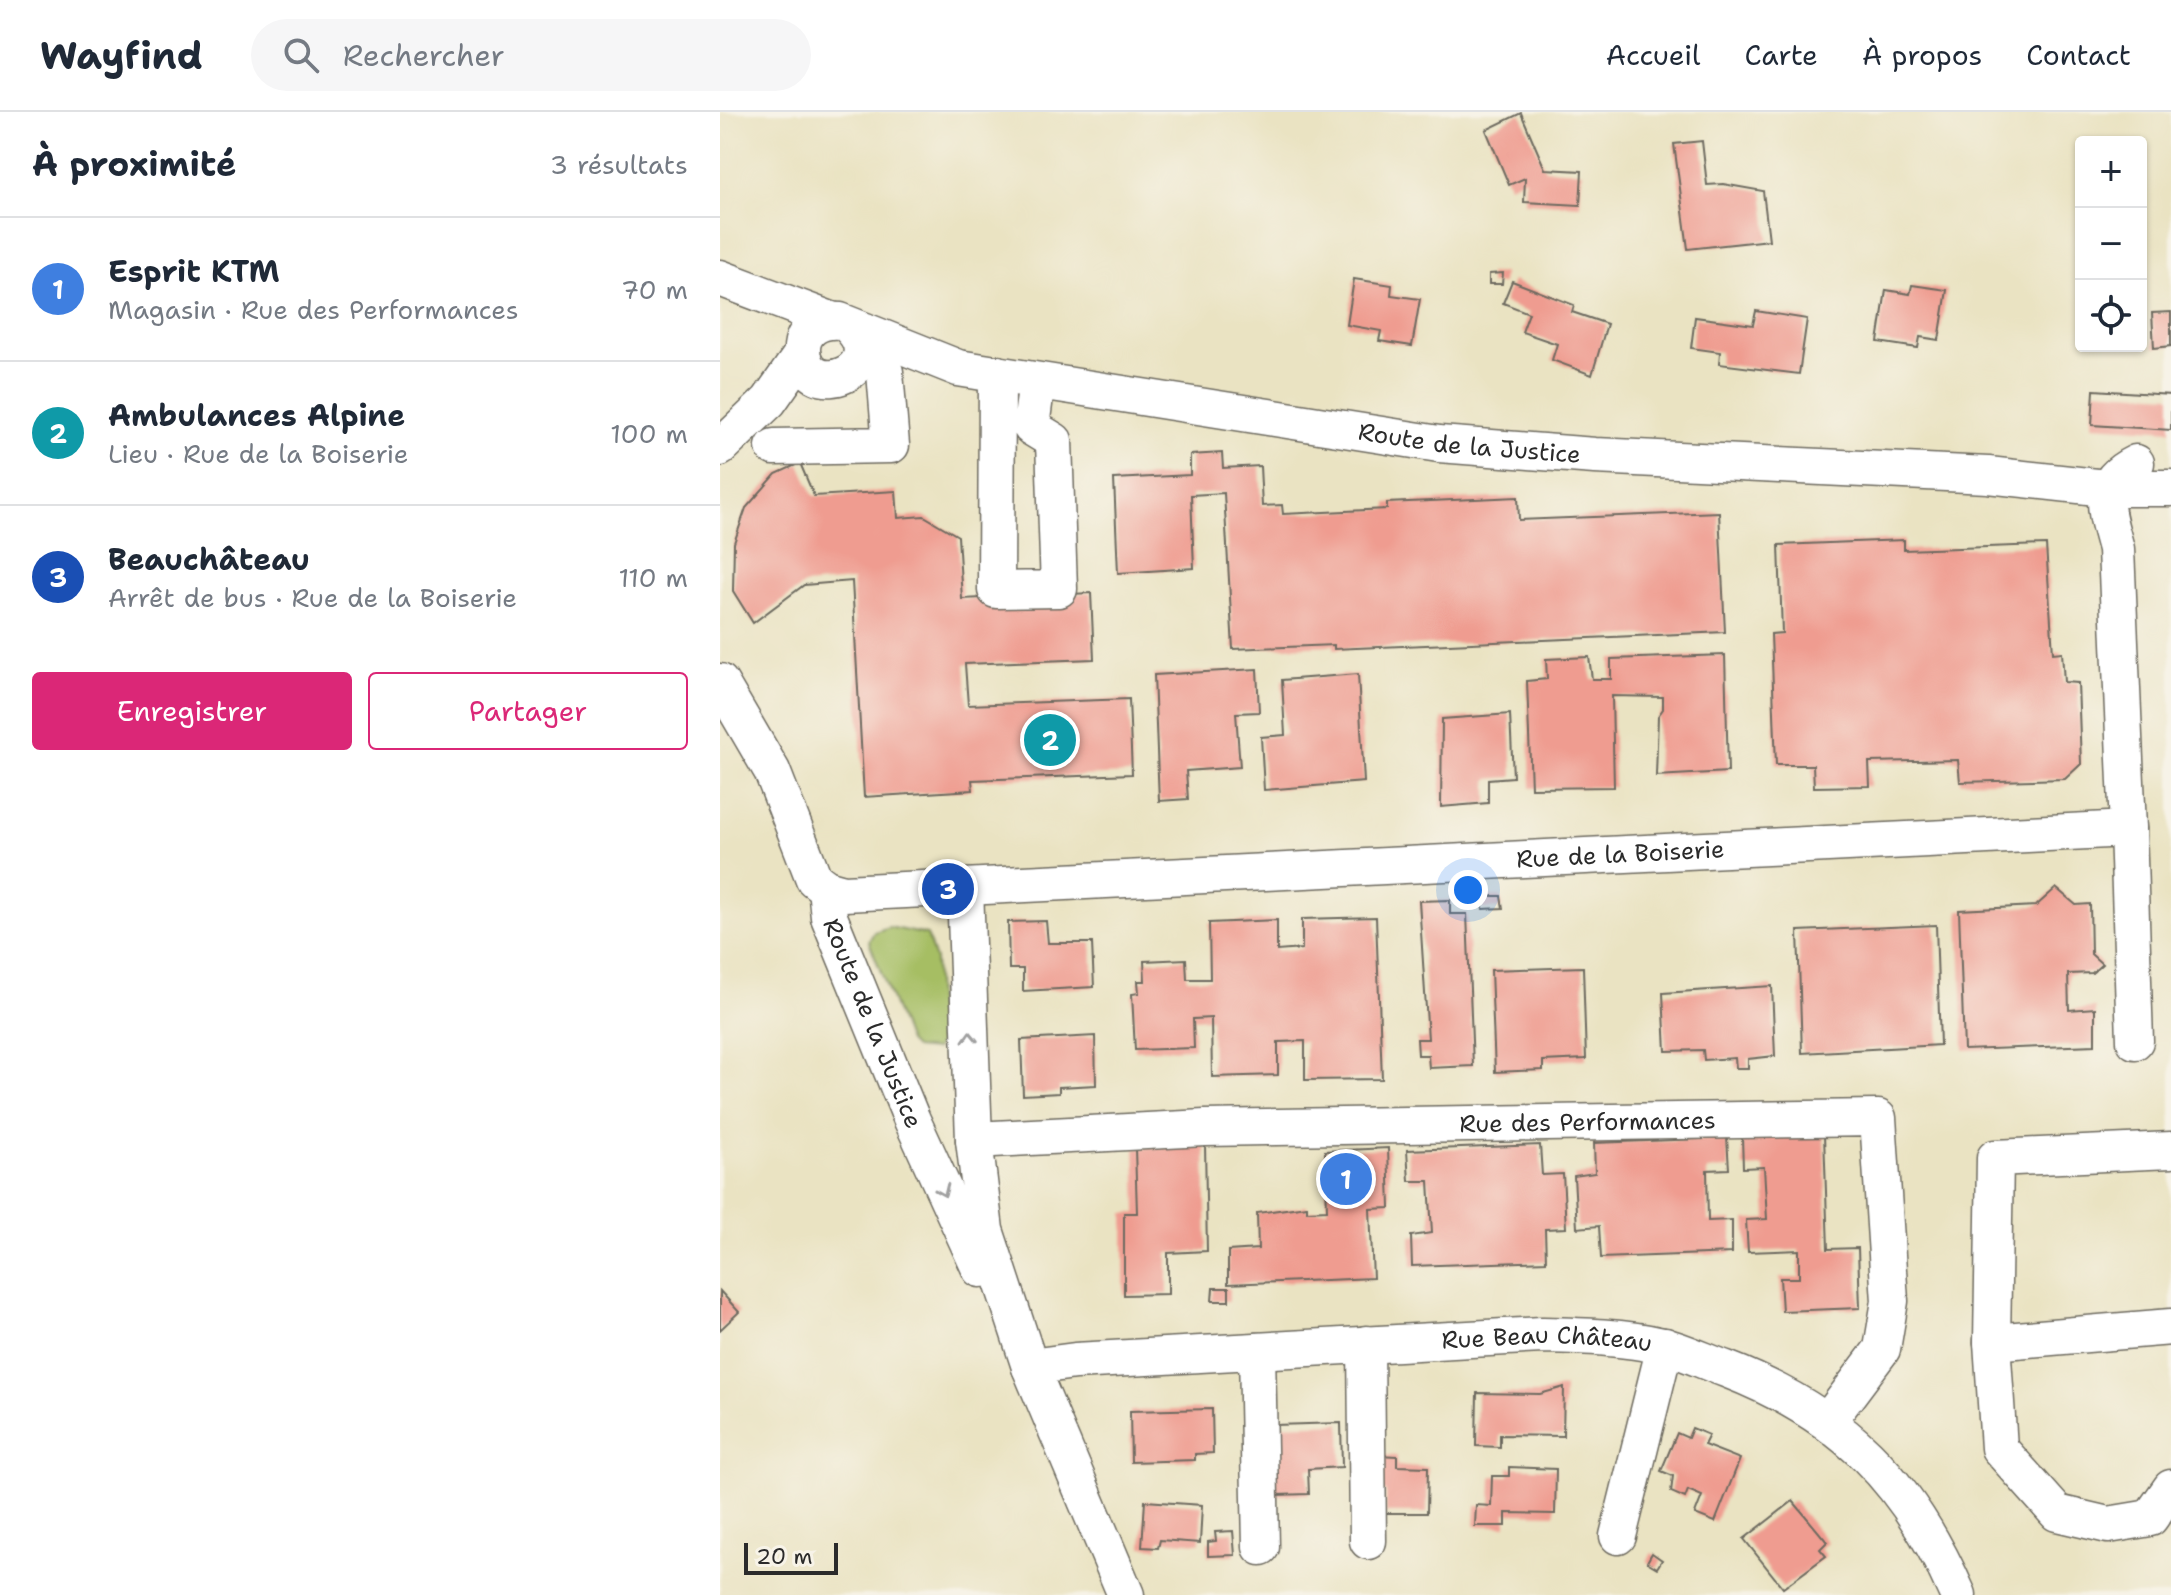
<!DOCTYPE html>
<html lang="fr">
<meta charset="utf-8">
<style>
:root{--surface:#fff;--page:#f6f6f7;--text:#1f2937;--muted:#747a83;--line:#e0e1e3;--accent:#db2777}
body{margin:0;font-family:"Shantell Sans",sans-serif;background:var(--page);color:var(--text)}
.controls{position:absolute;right:24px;top:24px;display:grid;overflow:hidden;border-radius:8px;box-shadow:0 2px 6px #0004}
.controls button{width:72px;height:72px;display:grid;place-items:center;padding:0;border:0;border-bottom:2px solid var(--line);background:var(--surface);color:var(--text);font:40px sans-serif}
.scale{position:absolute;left:24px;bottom:20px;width:94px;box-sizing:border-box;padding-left:8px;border:4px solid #2b2b2b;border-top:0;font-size:22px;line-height:28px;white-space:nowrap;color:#2b2b2b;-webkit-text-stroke:6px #f7f3e8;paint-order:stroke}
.you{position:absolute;left:748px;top:778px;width:28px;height:28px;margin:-20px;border:6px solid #fff;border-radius:50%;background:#1a73e8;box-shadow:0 0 0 12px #1a73e833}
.badge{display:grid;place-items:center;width:52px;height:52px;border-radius:50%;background:var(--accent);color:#fff;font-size:26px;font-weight:700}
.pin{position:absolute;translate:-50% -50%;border:4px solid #fff;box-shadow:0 2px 8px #0006}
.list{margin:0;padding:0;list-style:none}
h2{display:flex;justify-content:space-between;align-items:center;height:104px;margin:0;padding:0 32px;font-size:34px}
h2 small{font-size:26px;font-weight:400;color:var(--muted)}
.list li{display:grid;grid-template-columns:52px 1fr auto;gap:24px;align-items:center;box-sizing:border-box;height:144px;padding:0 32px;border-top:2px solid var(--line)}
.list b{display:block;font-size:30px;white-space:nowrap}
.list p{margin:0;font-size:26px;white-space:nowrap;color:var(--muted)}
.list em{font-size:26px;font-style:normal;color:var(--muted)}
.actions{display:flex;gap:16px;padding:24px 32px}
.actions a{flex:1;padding:18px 0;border:2px solid var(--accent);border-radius:8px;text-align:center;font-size:28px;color:var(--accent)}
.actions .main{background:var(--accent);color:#fff}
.icon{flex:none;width:44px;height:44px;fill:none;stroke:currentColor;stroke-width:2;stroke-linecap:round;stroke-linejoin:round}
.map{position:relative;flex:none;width:1451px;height:1483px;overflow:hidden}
header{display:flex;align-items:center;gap:48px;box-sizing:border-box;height:112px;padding:0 40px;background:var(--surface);border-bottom:2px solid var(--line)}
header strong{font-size:38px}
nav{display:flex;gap:44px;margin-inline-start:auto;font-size:28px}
.search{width:560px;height:72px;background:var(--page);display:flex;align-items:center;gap:20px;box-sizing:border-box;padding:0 28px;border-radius:44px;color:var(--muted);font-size:30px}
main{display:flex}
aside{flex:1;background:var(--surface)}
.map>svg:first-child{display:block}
</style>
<header>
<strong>Wayfind</strong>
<div class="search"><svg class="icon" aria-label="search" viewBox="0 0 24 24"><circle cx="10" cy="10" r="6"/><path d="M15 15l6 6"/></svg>Rechercher</div>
<nav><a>Accueil</a><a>Carte</a><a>À propos</a><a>Contact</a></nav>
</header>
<main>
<aside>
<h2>À proximité<small>3 résultats</small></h2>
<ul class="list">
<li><span class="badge" style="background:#3f7fe0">1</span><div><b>Esprit KTM</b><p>Magasin · Rue des Performances</p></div><em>70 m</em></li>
<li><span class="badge" style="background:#0f9aa8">2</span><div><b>Ambulances Alpine</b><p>Lieu · Rue de la Boiserie</p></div><em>100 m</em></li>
<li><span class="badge" style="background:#1a4fb4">3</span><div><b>Beauchâteau</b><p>Arrêt de bus · Rue de la Boiserie</p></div><em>110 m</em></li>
</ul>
<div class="actions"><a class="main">Enregistrer</a><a>Partager</a></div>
</aside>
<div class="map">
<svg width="1451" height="1483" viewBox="0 0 1451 1483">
<rect width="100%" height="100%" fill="#f7f3e8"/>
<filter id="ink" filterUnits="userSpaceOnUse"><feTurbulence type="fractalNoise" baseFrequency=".0125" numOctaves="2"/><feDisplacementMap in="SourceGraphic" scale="16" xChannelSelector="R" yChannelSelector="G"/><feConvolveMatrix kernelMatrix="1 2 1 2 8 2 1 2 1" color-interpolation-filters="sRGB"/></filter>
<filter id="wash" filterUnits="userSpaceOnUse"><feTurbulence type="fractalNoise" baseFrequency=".006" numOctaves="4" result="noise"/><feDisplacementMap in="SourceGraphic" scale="32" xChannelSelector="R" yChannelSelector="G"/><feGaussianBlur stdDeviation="1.8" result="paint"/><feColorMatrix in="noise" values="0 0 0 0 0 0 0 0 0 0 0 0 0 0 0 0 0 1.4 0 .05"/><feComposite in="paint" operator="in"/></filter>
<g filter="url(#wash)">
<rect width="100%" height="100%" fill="#eae3c2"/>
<polygon fill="#a6be63" stroke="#687447" stroke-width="2" points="169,815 207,823 215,848 219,931 215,938 194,936 188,930 149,829 154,820"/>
<g id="blocks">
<g fill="#ef9c90">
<polygon points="801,1 825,57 862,59 860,93 804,90 805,66 789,73 766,18"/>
<polygon points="982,29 987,73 1003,72 1043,79 1049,128 968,137 954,32"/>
<polygon points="783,161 782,172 769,172 769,162"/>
<polygon points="634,167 672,173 671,183 700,187 692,234 659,229 661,219 627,213"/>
<polygon points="792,169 854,193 852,200 887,212 872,263 832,248 837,232 802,220 809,201 783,191"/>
<polygon points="1192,173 1227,178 1219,228 1200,225 1198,236 1158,230 1166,178 1190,182"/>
<polygon points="1036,199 1087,207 1079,262 999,252 1000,240 971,236 975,205 1033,213"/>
<polygon points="1451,200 1451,234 1434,236 1432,201"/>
<polygon points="1374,278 1451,283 1451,318 1372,313"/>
<polygon points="502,341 503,356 540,354 542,394 562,393 563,402 667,397 667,391 798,385 799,408 999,400 1005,520 614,537 614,533 513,537 504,381 471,383 474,456 398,461 394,367 470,363 470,343"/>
<polygon points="80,351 94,384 176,379 178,406 204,404 238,424 242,487 371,481 374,547 245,552 248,593 409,587 412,662 252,668 253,678 144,685 132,469 84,473 33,511 13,479 14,431 26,396 56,362"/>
<polygon points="1184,428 1184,438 1326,433 1333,541 1342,540 1344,570 1358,571 1361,652 1345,667 1240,670 1238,648 1194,649 1149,650 1150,674 1094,675 1093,653 1056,653 1051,522 1062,521 1059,433"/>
<polygon points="1005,543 1008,660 936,664 938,604 943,597 943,585 892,584 894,675 811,676 807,569 827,567 826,547 869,545 872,567 891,567 891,547"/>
<polygon points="537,557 539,600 516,601 520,655 466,659 468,687 439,689 434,563"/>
<polygon points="638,562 644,670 544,678 541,625 565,623 562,568"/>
<polygon points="790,602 793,665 768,667 768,691 721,695 722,607"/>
<polygon points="1336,776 1356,793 1370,792 1371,842 1382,852 1372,861 1348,862 1349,898 1375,896 1375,933 1244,938 1239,798 1316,794"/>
<polygon points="762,784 781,784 783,796 763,797"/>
<polygon points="730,788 730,802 747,802 753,954 709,956 708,943 698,943 697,927 708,927 699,789"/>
<polygon points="656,805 662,967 585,968 585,929 558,930 558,963 492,965 491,906 473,907 474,936 415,938 412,882 419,881 418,869 425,869 424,849 466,847 467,867 490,867 489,811 557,808 557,839 582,837 582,807"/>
<polygon points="326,809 328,831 372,831 374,875 303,879 303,857 289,857 288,810"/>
<polygon points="1216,813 1220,933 1082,941 1078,819"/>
<polygon points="863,855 866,947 823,949 823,958 775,960 771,858"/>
<polygon points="1052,874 1055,944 1028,947 1028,956 1016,956 1015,946 984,948 983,938 946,939 943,881"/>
<polygon points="375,924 376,973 339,975 339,981 303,983 301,928"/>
<polygon points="1104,1023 1108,1137 1138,1136 1140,1196 1062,1199 1060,1166 1079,1166 1079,1138 1028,1140 1026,1108 1047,1107 1044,1055 1023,1056 1022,1025"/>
<polygon points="1007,1026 1009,1057 987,1058 988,1109 1012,1108 1012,1141 881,1146 879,1114 857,1116 854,1064 875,1061 874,1031"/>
<polygon points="485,1033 487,1139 448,1141 448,1182 404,1183 404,1101 417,1101 415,1036"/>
<polygon points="820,1033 822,1063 843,1062 846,1116 825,1117 826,1149 692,1154 691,1124 712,1121 709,1069 689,1069 687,1038"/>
<polygon points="668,1036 670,1096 650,1097 653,1166 508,1172 508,1139 538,1137 537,1101 587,1094 587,1099 607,1098 605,1039"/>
<polygon points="493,1176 509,1176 509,1189 492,1189"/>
<polygon points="0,1179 19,1200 0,1218"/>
<polygon points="844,1275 843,1324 780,1323 780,1335 756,1334 757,1281 820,1282"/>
<polygon points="492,1297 493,1341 475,1342 475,1348 411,1350 410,1299"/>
<polygon points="621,1311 622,1355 588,1357 589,1382 556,1383 554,1313"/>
<polygon points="972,1316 989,1323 984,1333 1020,1347 995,1410 975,1402 982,1384 968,1378 965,1386 951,1380 953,1364 941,1359 957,1321 968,1326"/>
<polygon points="657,1343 677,1344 677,1354 708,1355 707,1401 666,1401 666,1379 656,1379"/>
<polygon points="789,1355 836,1357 835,1402 786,1401 786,1414 755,1414 756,1393 771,1394 772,1364 789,1364"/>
<polygon points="425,1389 482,1393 480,1431 440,1428 438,1436 422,1435"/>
<polygon points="1073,1389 1107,1430 1100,1437 1106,1444 1063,1476 1024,1427"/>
<polygon points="513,1419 515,1443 488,1444 488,1430 496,1429 495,1420"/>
<polygon points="932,1441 942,1448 937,1456 927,1450"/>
</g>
</g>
</g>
<g filter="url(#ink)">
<use href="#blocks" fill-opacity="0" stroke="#6e6b60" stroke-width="2"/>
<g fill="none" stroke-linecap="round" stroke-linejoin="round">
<defs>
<g id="minor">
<polyline points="0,166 111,208"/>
<path id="s1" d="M129,214c45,43 -43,79 -47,25 -1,-22 19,-32 38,-30l118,47 481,76 156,12 393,19 118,13h65"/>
<polyline points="277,262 276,478 339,477 334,329 311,315 317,269"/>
<polyline points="54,335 171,333 165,260"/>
<polyline points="0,336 49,289 82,242"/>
<path id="s2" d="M0,570l52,89 42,108 12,9 18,5 1284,-64 -12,-280c-10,-39 -23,-65 20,-86"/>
<polyline points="1408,717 1415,929"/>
<path id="s3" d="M106,776l3,29 83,203 68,149"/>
<polyline points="245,776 254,1028 265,1118 310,1255 406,1483"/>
<path id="s4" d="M254,1028l231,-12 673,-10 12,183 -8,48 -54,72"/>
<polyline points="1451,1038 1275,1046 1272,1230 1279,1336 1337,1401 1388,1413 1430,1406 1451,1376"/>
<polyline points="1272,1230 1451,1215"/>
<polyline points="646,1232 648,1429"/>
<polyline points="537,1239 541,1435"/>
<path id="s5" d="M310,1255l45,-6 467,-26c40,1 82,2 121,11 21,5 43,16 63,23 117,45 182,112 232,226"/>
<polyline points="898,1424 945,1234"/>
</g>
</defs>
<use href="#minor" stroke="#6e6b60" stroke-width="39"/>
<use href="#minor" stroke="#fff" stroke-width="36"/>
</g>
<defs><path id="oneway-chevron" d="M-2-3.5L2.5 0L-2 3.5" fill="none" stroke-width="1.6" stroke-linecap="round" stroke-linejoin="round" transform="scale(2)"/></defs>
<g stroke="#a0a0a0">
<use href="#oneway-chevron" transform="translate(250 925) rotate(-92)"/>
<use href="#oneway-chevron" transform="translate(223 1079) rotate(66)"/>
</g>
</g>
<g text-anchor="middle" stroke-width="7" stroke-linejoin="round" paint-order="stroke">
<g font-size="24" fill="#2b2b2b" stroke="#f7f3e8">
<text dy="8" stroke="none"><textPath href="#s1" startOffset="818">Route de la Justice</textPath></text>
<text dy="8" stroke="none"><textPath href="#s2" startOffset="1030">Rue de la Boiserie</textPath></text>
<text dy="8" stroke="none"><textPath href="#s3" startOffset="144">Route de la Justice</textPath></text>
<text dy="8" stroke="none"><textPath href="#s4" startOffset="614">Rue des Performances</textPath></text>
<text dy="8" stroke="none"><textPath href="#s5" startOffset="518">Rue Beau Château</textPath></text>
</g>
</g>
</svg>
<div class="controls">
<button>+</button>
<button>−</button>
<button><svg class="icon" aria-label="locate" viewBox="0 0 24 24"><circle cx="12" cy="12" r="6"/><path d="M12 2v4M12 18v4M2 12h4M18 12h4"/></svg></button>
</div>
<div class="scale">20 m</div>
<div class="you"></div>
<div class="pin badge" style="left:626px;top:1067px;background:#3f7fe0">1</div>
<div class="pin badge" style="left:330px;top:628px;background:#0f9aa8">2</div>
<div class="pin badge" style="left:228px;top:777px;background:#1a4fb4">3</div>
</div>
</main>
